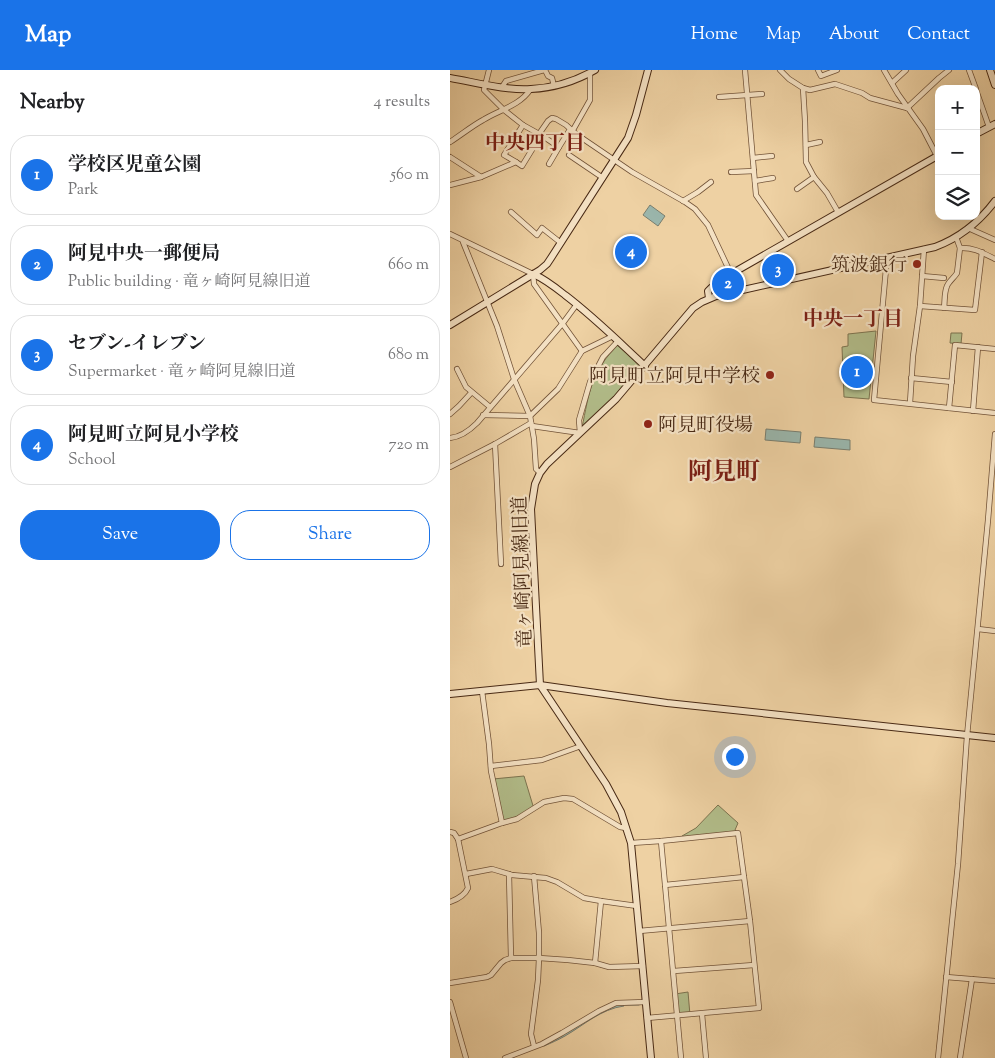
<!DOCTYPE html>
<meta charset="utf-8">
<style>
:root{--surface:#fff;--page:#f2f2f2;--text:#202124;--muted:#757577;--line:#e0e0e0;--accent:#1a73e8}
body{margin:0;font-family:"Sorts Mill Goudy","Noto Serif JP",serif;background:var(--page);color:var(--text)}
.controls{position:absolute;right:15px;top:15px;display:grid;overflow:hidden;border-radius:10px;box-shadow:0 5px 20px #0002}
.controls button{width:45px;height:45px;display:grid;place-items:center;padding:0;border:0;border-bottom:1px solid var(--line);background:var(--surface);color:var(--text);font:25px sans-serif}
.you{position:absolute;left:284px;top:686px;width:18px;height:18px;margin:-12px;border:4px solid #fff;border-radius:50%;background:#1a73e8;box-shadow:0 0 0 8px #1a73e833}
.badge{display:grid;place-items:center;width:32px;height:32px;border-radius:50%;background:var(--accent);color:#fff;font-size:16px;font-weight:700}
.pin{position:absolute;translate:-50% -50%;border:2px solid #fff;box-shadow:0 1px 5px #0006}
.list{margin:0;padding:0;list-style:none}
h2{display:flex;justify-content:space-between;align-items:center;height:65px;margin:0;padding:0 20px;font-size:21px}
h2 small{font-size:16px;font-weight:400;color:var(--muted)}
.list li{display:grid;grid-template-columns:32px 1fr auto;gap:15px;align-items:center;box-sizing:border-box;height:80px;margin:0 10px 10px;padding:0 10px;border:1px solid var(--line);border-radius:20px}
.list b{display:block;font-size:19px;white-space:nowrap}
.list p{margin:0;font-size:16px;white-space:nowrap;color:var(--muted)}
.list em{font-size:16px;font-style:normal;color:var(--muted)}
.actions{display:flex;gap:10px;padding:15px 20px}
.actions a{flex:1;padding:11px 0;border:1px solid var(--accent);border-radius:20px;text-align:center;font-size:18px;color:var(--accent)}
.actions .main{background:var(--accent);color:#fff}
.icon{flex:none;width:28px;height:28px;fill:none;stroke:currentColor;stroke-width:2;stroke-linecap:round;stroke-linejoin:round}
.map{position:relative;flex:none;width:545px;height:988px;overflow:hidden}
header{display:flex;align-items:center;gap:30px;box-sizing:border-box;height:70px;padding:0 25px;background:var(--accent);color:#fff}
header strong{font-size:24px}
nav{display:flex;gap:28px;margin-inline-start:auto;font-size:18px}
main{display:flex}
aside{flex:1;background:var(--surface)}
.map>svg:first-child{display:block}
</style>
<header>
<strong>Map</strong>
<nav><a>Home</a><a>Map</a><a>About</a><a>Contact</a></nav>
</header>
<main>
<aside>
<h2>Nearby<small>4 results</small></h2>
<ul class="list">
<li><span class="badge">1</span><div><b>学校区児童公園</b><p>Park</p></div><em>560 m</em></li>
<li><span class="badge">2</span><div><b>阿見中央一郵便局</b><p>Public building · 竜ヶ崎阿見線旧道</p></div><em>660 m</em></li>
<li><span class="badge">3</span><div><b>セブン-イレブン</b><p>Supermarket · 竜ヶ崎阿見線旧道</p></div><em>680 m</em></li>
<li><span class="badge">4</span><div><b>阿見町立阿見小学校</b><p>School</p></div><em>720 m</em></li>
</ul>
<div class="actions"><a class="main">Save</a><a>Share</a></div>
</aside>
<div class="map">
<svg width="545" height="988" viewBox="0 0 545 988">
<rect width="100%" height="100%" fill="#eed1a3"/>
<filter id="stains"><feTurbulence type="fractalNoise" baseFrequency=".004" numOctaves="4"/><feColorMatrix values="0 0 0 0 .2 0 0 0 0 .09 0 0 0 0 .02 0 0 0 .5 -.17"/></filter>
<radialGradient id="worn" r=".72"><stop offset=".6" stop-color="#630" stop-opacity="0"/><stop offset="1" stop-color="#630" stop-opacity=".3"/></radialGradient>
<g fill="#b2bd8a" stroke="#7d734f">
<polygon points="426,261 419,329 394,327 392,277 398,276 398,264"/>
<polygon points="501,263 512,263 511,274 500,273"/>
<path d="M169,274l24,22 -32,35 -29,27c7,-35 9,-57 37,-84z"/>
<polygon points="74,706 84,739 52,753 43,709"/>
<polygon points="268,735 288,753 285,760 288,762 232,769 232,766 246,758"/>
<polygon points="238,922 240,945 227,946 225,924"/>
</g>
<g fill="#9ab6ac" stroke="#797e6f">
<polygon points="200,135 215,146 208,156 193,145"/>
<polygon points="316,359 351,362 350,373 315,370"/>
<polygon points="365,367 400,370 400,380 364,377"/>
<path d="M173,934l1,2c-23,3 -40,19 -59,30 -7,4 -14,7 -21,10v-2l40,-24 32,-15z"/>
</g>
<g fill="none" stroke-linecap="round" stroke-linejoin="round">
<g stroke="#797e6f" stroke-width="1">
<polyline points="173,935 189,935"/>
<polyline points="62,988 68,985"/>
</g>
<defs>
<g id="street">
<polyline points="95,0 98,6 102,8 104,16"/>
<polyline points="295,0 306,125 338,171"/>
<polyline points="330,0 339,9 353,18 360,20 385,14 412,23 420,28 457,38"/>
<polyline points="368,0 371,6 387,0"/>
<polyline points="434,0 448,24 473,59 487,86"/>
<polyline points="519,0 526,19"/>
<polyline points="442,13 456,0"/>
<polyline points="52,17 56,11 94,0"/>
<polyline points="353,18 355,51 356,92 364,107 377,123 388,142"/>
<polyline points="526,20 539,57"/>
<polyline points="269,27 312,24"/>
<polyline points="457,38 489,8 499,0"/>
<polyline points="89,64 98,51 102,48 106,49 116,55 126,64 182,102 235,132 245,139 258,155 281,204"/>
<polyline points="91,65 109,77 99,94"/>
<path d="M0,72c11,-7 22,-16 33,-22 16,-10 36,-14 47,-30"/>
<polyline points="356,75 370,72"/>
<polyline points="109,77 119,61 123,60 140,30 140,3"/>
<polyline points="119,85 153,108"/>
<polyline points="0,87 31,107 0,115"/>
<polyline points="303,88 322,86"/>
<polyline points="66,92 72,96 91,65 73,55"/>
<polyline points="281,102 304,101"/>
<polyline points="31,107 66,92 54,85 73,55 54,40 34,20 39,0"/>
<polyline points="305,111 323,108"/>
<polyline points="347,119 364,107"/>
<polyline points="233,131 248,122 261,112"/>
<polyline points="61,142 87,165 92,158 111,173"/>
<polyline points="518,158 545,170"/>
<polyline points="0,164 83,204 84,214 132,281"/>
<path d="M506,167l4,11c13,-1 23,5 35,11"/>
<polyline points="13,172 47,256 64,309 80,346 84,369 86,399 90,403"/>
<polyline points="437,188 424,330 545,343"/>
<polyline points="472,206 494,208"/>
<polyline points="470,236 525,240 532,182"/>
<path d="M494,238c1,-7 0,-15 3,-22 2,-5 7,-8 10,-13l3,-25"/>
<polyline points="7,299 16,317 40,337"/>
<polyline points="461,308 502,312"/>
<polyline points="460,333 463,286 470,236 474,179"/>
<polyline points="499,338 505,275 545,279"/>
<polyline points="523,341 528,277"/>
<polyline points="0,344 9,336 21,323"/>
<polyline points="33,345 80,346 108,319 132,281 163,266"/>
<polyline points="82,356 130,363 129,350 140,312 153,287 168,271"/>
<path d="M0,368c11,-1 19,-7 27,-15l86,-100 14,-19"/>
<polyline points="45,374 51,494"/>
<polyline points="0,397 45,374 81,353"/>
<polyline points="528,559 545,561"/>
<polyline points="32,621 39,674 41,701 52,753"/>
<polyline points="41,696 92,690 131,676"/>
<path d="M0,762l4,1 4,6 10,49c-3,7 -10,11 -18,14"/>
<polyline points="8,769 52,753 67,749 94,732 114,728 123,729 170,757 176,758"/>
<polyline points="211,771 231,988"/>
<polyline points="181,773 211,771 288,763 300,851 309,938 197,948"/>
<polyline points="16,804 42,799 62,805 96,808 107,812 134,828 151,831 187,836"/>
<polyline points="59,804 61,888"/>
<polyline points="215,815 294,807"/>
<polyline points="189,861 300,851"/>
<polyline points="145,893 151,831"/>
<polyline points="224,901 304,895"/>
<polyline points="496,907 545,911"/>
<polyline points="0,913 37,907 41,905 51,893 55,890 61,888 89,888 118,890 145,893 159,897 193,896"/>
<polyline points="0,932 16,988"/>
<polyline points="252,944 256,988"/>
<polyline points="84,976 81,964 88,910 89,888 89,863 84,806"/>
<polyline points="55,988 92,974 112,963 149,941 166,933 196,932"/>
<polyline points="488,988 508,794 517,666 538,450 545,364"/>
<polyline points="510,988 522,909"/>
</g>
<g id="secondary">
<polyline points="540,0 545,15"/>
<path d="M0,8c24,4 57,13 81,11 22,-1 45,-8 64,-19"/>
<polyline points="526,64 545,54"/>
<path d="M83,204c12,5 22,13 32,21 29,22 54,47 80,71"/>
<polyline points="259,228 258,221 261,218 281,204 489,85"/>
<polyline points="0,255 90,200 97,194 101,188 178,68 186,45 198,0"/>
<polyline points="0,624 90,615 217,633 545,668"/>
<path d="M201,988l-20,-215 -10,-31 -15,-28 -66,-99 -9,-176 4,-25 5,-11 7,-9 69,-65 77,-91 9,-6 14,-6 219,-49c24,-9 45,-26 60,-46"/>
</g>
</defs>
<use href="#street" stroke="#725338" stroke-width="6"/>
<use href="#secondary" stroke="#482914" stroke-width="8"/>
<use href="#street" stroke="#f4e1c3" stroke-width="4.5"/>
<use href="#secondary" stroke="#f4e1c3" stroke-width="6"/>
</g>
<g fill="#8f2418" stroke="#f4e1c3" stroke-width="2">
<circle cx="467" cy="194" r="5"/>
<circle cx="320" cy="305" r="5"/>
<circle cx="198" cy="354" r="5"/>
</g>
<g text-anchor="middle" stroke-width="4.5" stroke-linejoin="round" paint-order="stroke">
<g font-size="19" fill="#482914" stroke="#f4e1c3" text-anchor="end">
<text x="457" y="201">筑波銀行</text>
<text x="310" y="312">阿見町立阿見中学校</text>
<text x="208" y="361" text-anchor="start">阿見町役場</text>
</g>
<g font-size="19" fill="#482914" stroke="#f4e1c3">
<text transform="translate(71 502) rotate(-92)" y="7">竜ヶ崎阿見線旧道</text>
</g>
<g font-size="20" font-weight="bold" fill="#7a1f14" stroke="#f4e1c3">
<text x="85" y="79">中央四丁目</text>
<text x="403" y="255">中央一丁目</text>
</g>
<g font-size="24" font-weight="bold" fill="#7a1f14" stroke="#f4e1c3">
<text x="274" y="409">阿見町</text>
</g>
</g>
<rect width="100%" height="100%" filter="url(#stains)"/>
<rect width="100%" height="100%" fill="url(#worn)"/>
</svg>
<div class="controls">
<button>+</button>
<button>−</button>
<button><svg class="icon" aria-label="layers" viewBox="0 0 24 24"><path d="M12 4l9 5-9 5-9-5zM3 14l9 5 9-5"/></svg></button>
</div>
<div class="you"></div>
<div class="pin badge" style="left:407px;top:302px">1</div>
<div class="pin badge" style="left:278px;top:214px">2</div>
<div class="pin badge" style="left:328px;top:200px">3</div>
<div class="pin badge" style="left:181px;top:182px">4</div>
</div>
</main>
